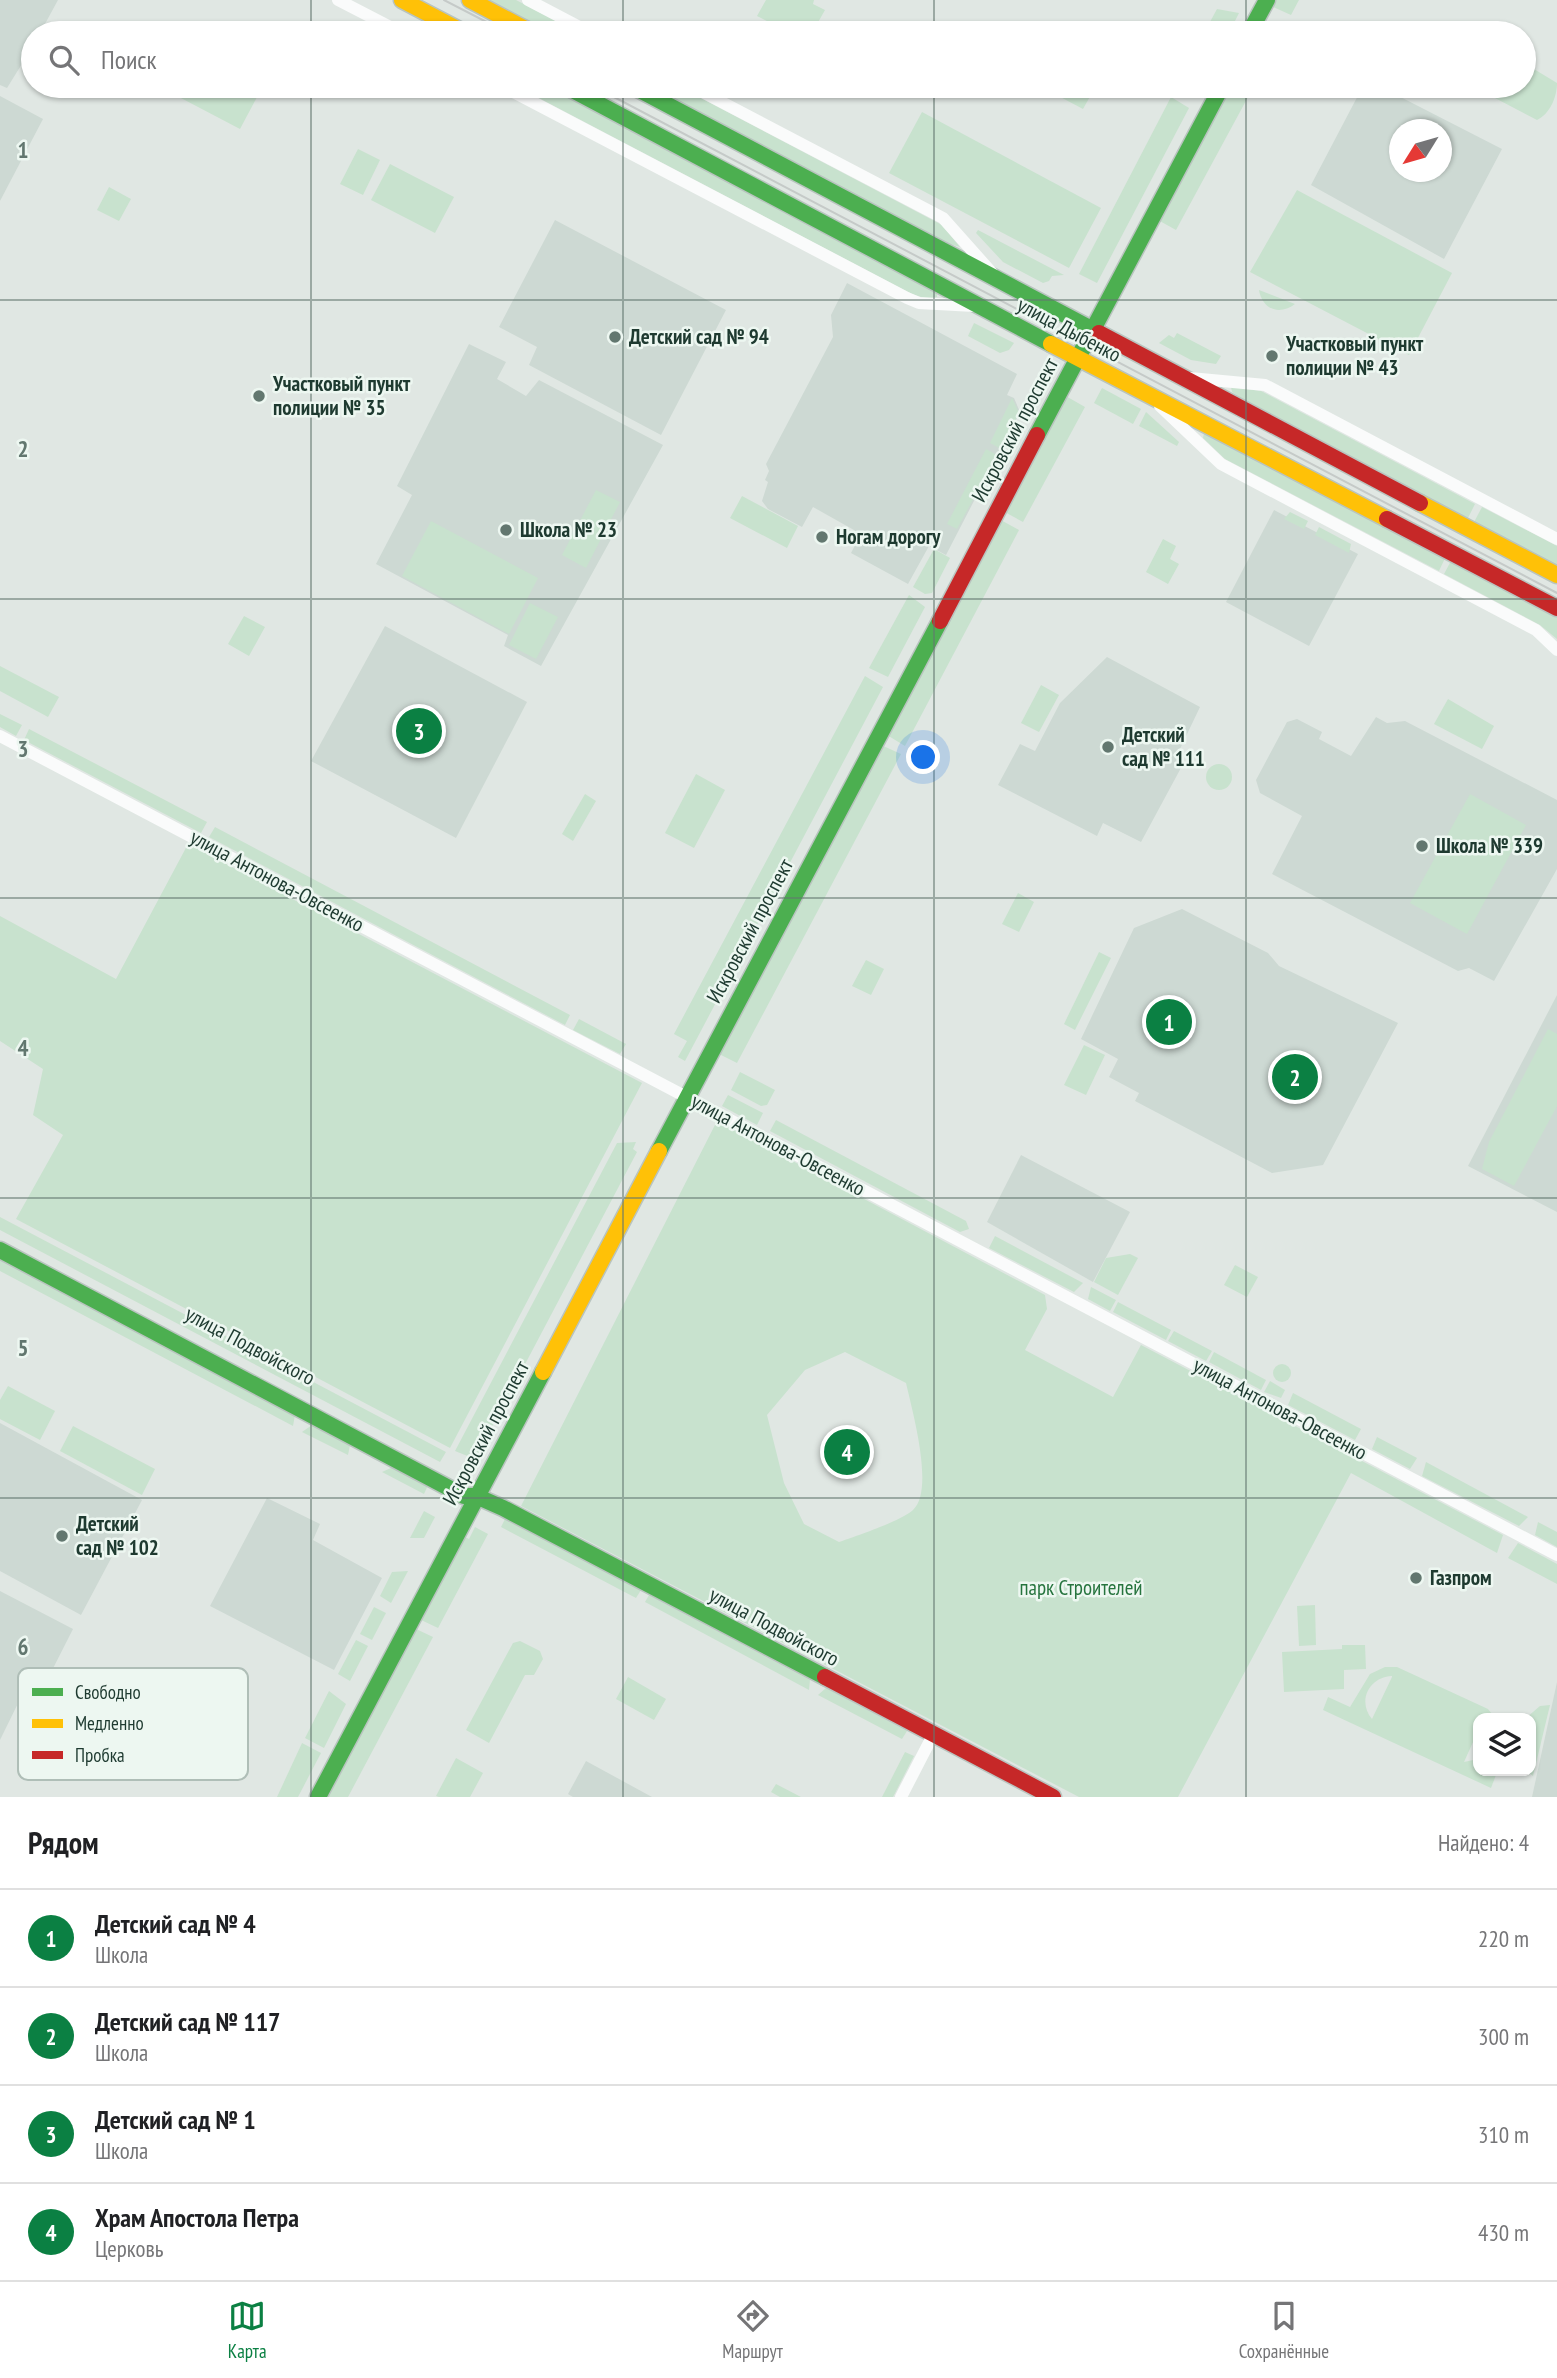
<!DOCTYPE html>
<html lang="ru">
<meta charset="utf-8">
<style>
:root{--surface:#fff;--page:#f6f6f6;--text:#202124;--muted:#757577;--line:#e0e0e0;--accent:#0b8043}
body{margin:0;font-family:"PT Sans Narrow",sans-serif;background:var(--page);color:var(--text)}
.controls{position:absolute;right:21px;bottom:21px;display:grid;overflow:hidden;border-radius:14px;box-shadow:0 2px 5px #0004}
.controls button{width:63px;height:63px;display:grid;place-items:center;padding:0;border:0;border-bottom:2px solid var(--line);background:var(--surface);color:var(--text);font:35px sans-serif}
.compass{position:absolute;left:1389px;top:119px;width:63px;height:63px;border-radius:50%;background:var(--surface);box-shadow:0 2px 5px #0004;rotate:233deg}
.you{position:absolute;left:924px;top:758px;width:24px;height:24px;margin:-18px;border:5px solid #fff;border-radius:50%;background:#1a73e8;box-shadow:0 0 0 10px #1a73e833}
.badge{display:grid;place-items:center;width:46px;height:46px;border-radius:50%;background:var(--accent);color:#fff;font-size:23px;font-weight:700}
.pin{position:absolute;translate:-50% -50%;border:4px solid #fff;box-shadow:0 2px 7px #0006}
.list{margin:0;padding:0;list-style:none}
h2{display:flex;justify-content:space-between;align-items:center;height:91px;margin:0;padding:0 28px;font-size:30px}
h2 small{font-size:23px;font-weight:400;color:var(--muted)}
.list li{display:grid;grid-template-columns:46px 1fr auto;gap:21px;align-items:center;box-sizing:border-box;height:98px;padding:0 28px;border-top:2px solid var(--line)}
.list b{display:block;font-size:26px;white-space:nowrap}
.list p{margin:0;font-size:23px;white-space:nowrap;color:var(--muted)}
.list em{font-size:23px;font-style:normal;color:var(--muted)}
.icon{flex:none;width:38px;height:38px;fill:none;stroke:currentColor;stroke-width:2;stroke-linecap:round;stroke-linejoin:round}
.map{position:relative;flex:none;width:1557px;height:1797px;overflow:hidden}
.search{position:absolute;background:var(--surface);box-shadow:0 2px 5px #0004;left:21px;right:21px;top:21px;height:77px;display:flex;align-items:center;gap:18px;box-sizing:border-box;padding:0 24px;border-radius:38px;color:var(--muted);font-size:26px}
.sheet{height:483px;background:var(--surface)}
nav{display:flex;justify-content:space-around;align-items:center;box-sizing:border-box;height:98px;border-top:2px solid var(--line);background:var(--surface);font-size:19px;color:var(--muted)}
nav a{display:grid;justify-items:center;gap:4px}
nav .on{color:var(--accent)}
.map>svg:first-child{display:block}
</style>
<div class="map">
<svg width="1557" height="1797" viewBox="0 0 1557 1797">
<rect width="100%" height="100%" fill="#e0e7e3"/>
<g fill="#cdd9d3" fill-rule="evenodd">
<polygon points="0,0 58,0 40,33 33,33 33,46 7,88 0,85"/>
<path d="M1363,86h16l123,63 -58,110 -133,-74zM1400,130h42v42h-42z"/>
<polygon points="0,96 43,119 0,201"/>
<polygon points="555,220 726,310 661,435 529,365 537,347 499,327"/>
<polygon points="847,283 1017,374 1007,395 1014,398 1020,412 946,555 929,546 908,584 851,553 861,534 813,507 802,527 768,509 762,501 768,482 765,480 769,471 766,464 833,337 831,315"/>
<polygon points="469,344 506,362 497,379 526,396 539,380 663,445 541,666 504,646 508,635 376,564 412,495 397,486"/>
<polygon points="1274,510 1358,554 1309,646 1226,602"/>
<polygon points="385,626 527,702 456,838 311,761"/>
<polygon points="1107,657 1200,707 1178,753 1182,766 1141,842 1103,823 1097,836 998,785 1020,744 1035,751 1060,703"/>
<polygon points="1376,717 1387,723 1405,721 1557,800 1557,869 1494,981 1469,968 1458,971 1272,874 1302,816 1260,793 1256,780 1287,722 1297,719 1322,732 1319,739 1351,756"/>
<polygon points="1182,909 1268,953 1279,966 1398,1023 1323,1165 1272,1173 1135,1101 1139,1093 1109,1077 1118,1059 1081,1039 1134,928"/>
<polygon points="1557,995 1557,1212 1468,1166"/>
<polygon points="1021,1155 1130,1212 1093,1282 987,1222"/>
<polygon points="0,1423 142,1500 81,1615 0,1571"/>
<polygon points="267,1498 320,1524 313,1540 382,1578 334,1670 210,1606"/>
<polygon points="0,1591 73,1629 40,1694 26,1687 0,1740"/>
<polygon points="1557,1682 1557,1797 1532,1797"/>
<polygon points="586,1761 652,1797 573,1797 568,1794"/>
</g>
<g fill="#c8e2ce" fill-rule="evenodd">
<polygon points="481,0 516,0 579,33 544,33"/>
<polygon points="766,0 814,0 813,4 825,10 812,33 790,33 757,16"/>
<polygon points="1274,0 1299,0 1291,15 1271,6"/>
<polygon points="1217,9 1239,13 1229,33 1204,33"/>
<path d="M1524,63l33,20c0,14 -7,31 -20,37l-65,-34h52z"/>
<polygon points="158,86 263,86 240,129"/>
<polygon points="516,86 553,86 912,275 937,293 937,297 927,299 912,294"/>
<polygon points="643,86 678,86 942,225 960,247 930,238"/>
<polygon points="1055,86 1096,86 1083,109 1051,92"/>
<polygon points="1177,86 1201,86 1195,97 1175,89"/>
<polygon points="1229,86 1254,86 1176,230 1158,220"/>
<polygon points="1171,97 1189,108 1097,283 1079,274"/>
<polygon points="922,112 1101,208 1069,268 889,173"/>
<polygon points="358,149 380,160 363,195 340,184"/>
<polygon points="390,164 454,197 435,233 371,200"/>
<polygon points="109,187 131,199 119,221 97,210"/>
<polygon points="1297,190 1452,273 1409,355 1250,272"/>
<polygon points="978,230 1064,275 1052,276 1049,281 1043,283 1003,262 976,233"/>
<path d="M1259,290l36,14c-16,12 -33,5 -36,-14z"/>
<polygon points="974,323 1014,343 1009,350 1000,353 968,336"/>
<polygon points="1177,333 1221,356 1216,364 1191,360 1159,343 1169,335 1174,338"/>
<polygon points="1231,387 1261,391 1475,504 1467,520 1253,406 1232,392"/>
<polygon points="1102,388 1141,409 1133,424 1094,403"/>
<polygon points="1064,395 1085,407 1023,522 1003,511"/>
<polygon points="1012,398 1019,413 1001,449 990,443"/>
<polygon points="1146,412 1179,442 1177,446 1139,426"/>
<polygon points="1204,433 1446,556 1439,571 1225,459 1203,438"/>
<polygon points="986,449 997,455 957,529 947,524"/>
<polygon points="596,490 620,502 586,568 562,555"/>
<polygon points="742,496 798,526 787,548 730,518"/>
<polygon points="1482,507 1557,546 1557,568 1473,524"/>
<polygon points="1290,512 1308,521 1304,529 1284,519"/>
<polygon points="999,519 1019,530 905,746 887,735"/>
<polygon points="431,521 538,578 509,634 402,576"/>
<polygon points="1319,527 1351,544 1349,553 1315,535"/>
<polygon points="1163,539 1176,546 1170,559 1179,564 1168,584 1146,572"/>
<polygon points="934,549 950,558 932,593 925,594 913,587"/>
<polygon points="1452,559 1557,614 1557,639 1540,625 1444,574"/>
<polygon points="909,595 925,607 888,677 869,668"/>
<polygon points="530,603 558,617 536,659 509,645"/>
<polygon points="244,616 265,627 249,656 228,644"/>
<polygon points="0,666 59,697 48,717 0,691"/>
<polygon points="865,676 883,687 685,1061 678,1057 687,1041 674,1034"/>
<polygon points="1041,685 1059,695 1039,732 1021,723"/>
<polygon points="1448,699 1494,726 1482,749 1434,724"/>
<polygon points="0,714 22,725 16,736 0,727"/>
<polygon points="29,729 207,822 201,833 24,740"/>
<polygon points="881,745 901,754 737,1063 717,1053"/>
<circle cx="1219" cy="777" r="13"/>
<polygon points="696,774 725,790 694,848 665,833"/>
<polygon points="585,794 596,801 573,841 562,834"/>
<polygon points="1470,794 1526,825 1467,934 1410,903"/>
<polygon points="215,827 570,1015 565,1025 209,837"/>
<polygon points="188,844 642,1083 450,1448 16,1219 63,1135 33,1115 43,1069 0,1041 0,916 116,979"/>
<polygon points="1018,893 1034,902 1019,932 1002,924"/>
<polygon points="1099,952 1111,958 1075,1030 1064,1024"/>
<polygon points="866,960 884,969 871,995 852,986"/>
<polygon points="579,1019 626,1044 620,1054 573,1030"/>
<polygon points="1548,1029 1557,1034 1557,1106 1514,1186 1482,1169 1489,1142"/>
<polygon points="1084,1045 1105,1055 1086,1095 1064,1085"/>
<polygon points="740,1072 775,1090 767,1105 761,1106 731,1090"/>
<polygon points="728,1095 763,1113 757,1125 722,1106"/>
<polygon points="776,1120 966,1221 969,1229 960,1232 770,1131"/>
<path d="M717,1121l328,174 2,14 -22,41 88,47 28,-52 362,190 -6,18 -146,-80 -173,324h-99l-558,-291zM845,1352l61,31c6,27 29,107 7,127 -10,10 -59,27 -74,32l-35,-18 -20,-41 -17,-68 38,-45z"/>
<polygon points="636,1142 633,1149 637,1152 475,1459 455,1451 617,1143"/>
<polygon points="0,1217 446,1452 440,1462 0,1230"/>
<polygon points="995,1236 1083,1283 1074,1292 989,1248"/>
<polygon points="1130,1254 1138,1258 1118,1295 1094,1282 1106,1258"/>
<polygon points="0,1257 295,1415 293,1426 0,1271"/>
<polygon points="1235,1265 1258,1277 1247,1297 1224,1285"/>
<polygon points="1091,1287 1116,1300 1110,1311 1088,1299"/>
<polygon points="1118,1302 1171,1330 1166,1340 1113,1312"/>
<polygon points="1174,1331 1212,1351 1206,1361 1168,1341"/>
<polygon points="1214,1352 1266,1380 1261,1390 1209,1362"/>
<circle cx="1282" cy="1373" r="9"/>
<polygon points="1270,1381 1285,1390 1281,1398 1264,1392"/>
<polygon points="8,1386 55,1411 40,1440 0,1419 0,1400"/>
<polygon points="1293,1393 1361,1429 1355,1440 1288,1405"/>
<polygon points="315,1423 350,1445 348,1455 302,1432"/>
<polygon points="73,1426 155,1469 142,1495 60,1451"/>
<polygon points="1377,1437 1417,1458 1410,1469 1372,1449"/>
<polygon points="1426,1462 1528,1517 1519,1526 1422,1476"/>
<polygon points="393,1467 429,1483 424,1494 382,1472"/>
<polygon points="424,1511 435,1517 424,1538 410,1538"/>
<polygon points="505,1519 641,1590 636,1598 501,1527"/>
<polygon points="1538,1522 1557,1532 1557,1547 1535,1535"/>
<polygon points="475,1527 488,1534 438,1628 419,1619 463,1536 469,1539"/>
<polygon points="1518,1543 1557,1564 1557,1584 1508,1558"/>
<polygon points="408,1571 391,1603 380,1596 392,1572"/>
<polygon points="649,1595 810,1680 809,1690 645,1602"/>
<polygon points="1315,1605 1316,1645 1299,1646 1297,1606"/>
<polygon points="374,1607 386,1613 372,1640 360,1634"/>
<polygon points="414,1628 433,1637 348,1797 325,1797"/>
<polygon points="356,1640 368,1646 350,1681 338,1674"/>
<polygon points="520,1641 540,1651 543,1659 534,1675 525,1675 489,1743 466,1730 513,1643"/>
<polygon points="1342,1645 1365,1645 1366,1669 1344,1670 1344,1689 1284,1692 1282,1652 1342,1649"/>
<path d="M1385,1667h12l91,42 7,9h-17v13l-14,31 14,-3v12h12l6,4 -5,13 -168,-78 5,-13 22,10 20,-33zM1392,1676v1l-20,42c-15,-18 -3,-42 20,-43z"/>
<polygon points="628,1677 666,1699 654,1720 616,1699"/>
<polygon points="826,1688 907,1731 902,1739 818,1695"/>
<polygon points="329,1691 346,1704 324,1748 305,1738"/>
<polygon points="1550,1705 1533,1776 1527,1771 1531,1771 1531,1718 1526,1718 1540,1706"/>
<polygon points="302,1743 321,1753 298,1797 277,1797"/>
<polygon points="905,1752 914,1756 893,1797 882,1797"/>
<polygon points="456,1758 483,1773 470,1797 439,1797 436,1796"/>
<polygon points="776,1784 801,1797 780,1797 771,1792"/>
</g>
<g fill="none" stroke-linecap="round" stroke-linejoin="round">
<defs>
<g id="fast">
<polyline points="1249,33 1267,0"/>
<polyline points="565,86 1051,344"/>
<polyline points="632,86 1099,333"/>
<polyline points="1037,435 1222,86"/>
<polyline points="659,1151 940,621"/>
<polyline points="0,1250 464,1496 476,1496 503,1508 825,1677"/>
<polyline points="318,1797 543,1372"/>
</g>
<g id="slow">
<polyline points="402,0 465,33"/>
<polyline points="470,0 533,33"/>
<polyline points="1051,344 1387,519"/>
<polyline points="1420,503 1557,575"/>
<polyline points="543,1372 659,1151"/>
</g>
<g id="jam">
<polyline points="1099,333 1420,503"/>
<polyline points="1387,519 1557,608"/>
<polyline points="940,621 1037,435"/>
<polyline points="825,1677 1053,1797"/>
</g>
</defs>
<use href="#fast" stroke="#b9c4bf" stroke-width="19"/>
<use href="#slow" stroke="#b9c4bf" stroke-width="19"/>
<use href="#jam" stroke="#b9c4bf" stroke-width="19"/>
<g stroke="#fafbfb" stroke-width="12">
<polyline points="338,0 402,33"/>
<polyline points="528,0 591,33"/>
<polyline points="502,86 907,298 919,303 974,306"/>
<polyline points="691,86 943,218 992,273"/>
<polyline points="1190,378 1265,385 1557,539"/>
<polyline points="1160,406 1221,464 1536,630 1557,650"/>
<polyline points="0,736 1557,1555"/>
<polyline points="901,1797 933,1735"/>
</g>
<use href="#fast" stroke="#4caf50" stroke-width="16"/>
<use href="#slow" stroke="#ffc107" stroke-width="16"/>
<use href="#jam" stroke="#c62828" stroke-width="16"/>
<g stroke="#c5cac8" stroke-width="2">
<polyline points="444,0 508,33"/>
<polyline points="593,86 1557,593"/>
</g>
</g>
<path fill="none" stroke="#62776f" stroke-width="2" stroke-opacity="0.55" d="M311,0v33M623,0v33M934,0v33M1246,0v33M311,86v1711M623,86v1711M934,86v1711M1246,86v1711M0,300h1557M0,599h1557M0,898h1557M0,1198h1557M0,1498h1557"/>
<g fill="#62776f" stroke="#edf7f1" stroke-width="2.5">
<circle cx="615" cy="337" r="7"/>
<circle cx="1272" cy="356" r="7"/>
<circle cx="259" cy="396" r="7"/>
<circle cx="506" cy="530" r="7"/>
<circle cx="822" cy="537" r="7"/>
<circle cx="1108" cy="747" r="7"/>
<circle cx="1422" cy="846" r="7"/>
<circle cx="62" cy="1536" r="7"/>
<circle cx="1416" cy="1578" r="7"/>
</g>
<g text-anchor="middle" stroke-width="5" stroke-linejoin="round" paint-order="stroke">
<g font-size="21" fill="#1e3a30" stroke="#edf7f1">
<text transform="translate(1069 330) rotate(28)" y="7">улица Дыбенко</text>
<text transform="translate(1015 430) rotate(-62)" y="7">Искровский проспект</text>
<text transform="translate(277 881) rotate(28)" y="7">улица Антонова-Овсеенко</text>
<text transform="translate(750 931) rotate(-62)" y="7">Искровский проспект</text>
<text transform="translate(778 1145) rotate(28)" y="7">улица Антонова-Овсеенко</text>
<text transform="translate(250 1346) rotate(28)" y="7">улица Подвойского</text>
<text transform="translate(1280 1409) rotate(28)" y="7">улица Антонова-Овсеенко</text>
<text transform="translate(486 1433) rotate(-62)" y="7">Искровский проспект</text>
<text transform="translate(774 1627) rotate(28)" y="7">улица Подвойского</text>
</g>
<g font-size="21" font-weight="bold" fill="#1e3a30" stroke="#edf7f1" text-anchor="start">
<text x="629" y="344">Детский сад № 94</text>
<text x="1286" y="351">Участковый пункт<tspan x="1286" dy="24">полиции № 43</tspan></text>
<text x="273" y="391">Участковый пункт<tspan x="273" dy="24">полиции № 35</tspan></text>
<text x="520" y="537">Школа № 23</text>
<text x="836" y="544">Ногам дорогу</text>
<text x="1122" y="742">Детский<tspan x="1122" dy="24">сад № 111</tspan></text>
<text x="1436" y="853">Школа № 339</text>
<text x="76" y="1531">Детский<tspan x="76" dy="24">сад № 102</tspan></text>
<text x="1430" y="1585">Газпром</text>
</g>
<g font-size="21" fill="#26743e" stroke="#edf7f1">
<text x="1081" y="1595">парк Строителей</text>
</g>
</g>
<rect x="18" y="1668" width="230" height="112" rx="10" fill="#edf7f1" stroke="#afbeb7" stroke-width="2"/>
<rect x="32" y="1688" width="31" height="8" fill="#4caf50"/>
<rect x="32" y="1719" width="31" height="9" fill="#ffc107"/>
<rect x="32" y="1751" width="31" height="8" fill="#c62828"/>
<g font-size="19" fill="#1e3a30">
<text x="75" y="1699">Свободно</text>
<text x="75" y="1730">Медленно</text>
<text x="75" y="1762">Пробка</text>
</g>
<g font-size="23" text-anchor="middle" font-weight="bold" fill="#62776f" stroke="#edf7f1" stroke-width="5" stroke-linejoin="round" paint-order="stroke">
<text x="23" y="158">1</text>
<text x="23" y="457">2</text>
<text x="23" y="757">3</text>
<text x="23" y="1056">4</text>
<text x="23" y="1356">5</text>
<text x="23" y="1655">6</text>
</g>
</svg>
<div class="controls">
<button><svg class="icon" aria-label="layers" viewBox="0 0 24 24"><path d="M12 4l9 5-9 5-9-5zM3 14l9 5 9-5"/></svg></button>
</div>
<svg class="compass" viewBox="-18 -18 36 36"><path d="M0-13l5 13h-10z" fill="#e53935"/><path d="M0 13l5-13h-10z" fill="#757577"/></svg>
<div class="you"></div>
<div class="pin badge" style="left:1169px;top:1022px">1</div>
<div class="pin badge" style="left:1295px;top:1077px">2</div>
<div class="pin badge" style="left:419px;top:731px">3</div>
<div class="pin badge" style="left:847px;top:1452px">4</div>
<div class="search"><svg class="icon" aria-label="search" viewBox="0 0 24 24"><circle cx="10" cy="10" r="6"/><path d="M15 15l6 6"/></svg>Поиск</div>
</div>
<section class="sheet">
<h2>Рядом<small>Найдено: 4</small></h2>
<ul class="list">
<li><span class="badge">1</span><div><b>Детский сад № 4</b><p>Школа</p></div><em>220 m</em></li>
<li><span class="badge">2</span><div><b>Детский сад № 117</b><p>Школа</p></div><em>300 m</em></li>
<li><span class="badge">3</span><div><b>Детский сад № 1</b><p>Школа</p></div><em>310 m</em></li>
<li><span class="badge">4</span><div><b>Храм Апостола Петра</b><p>Церковь</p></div><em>430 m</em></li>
</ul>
</section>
<nav>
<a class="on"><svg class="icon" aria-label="map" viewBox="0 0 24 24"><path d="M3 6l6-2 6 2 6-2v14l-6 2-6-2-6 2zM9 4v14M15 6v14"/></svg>Карта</a>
<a><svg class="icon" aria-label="directions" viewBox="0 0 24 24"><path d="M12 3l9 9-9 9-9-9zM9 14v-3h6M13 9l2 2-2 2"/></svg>Маршрут</a>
<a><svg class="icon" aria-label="saved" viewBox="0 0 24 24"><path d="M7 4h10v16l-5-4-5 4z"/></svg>Сохранённые</a>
</nav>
